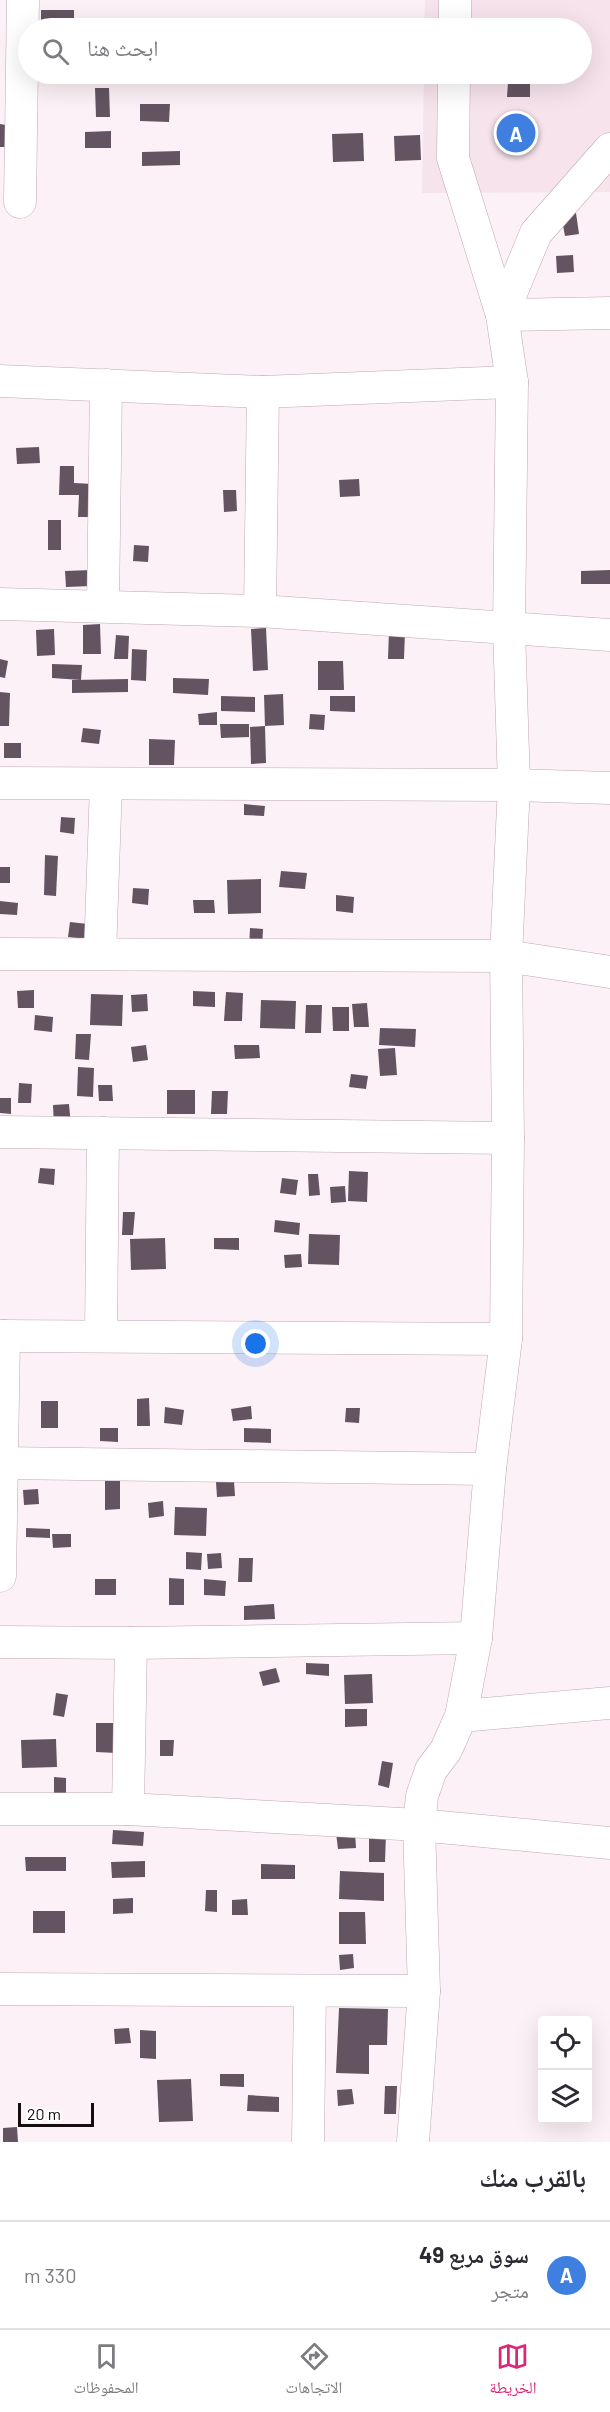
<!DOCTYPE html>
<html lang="ar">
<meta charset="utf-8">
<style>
:root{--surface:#fff;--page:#f7f7f7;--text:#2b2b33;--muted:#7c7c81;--line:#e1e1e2;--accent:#db2777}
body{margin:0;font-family:Barlow,"Noto Naskh Arabic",sans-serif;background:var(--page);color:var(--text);direction:rtl}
.controls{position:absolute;right:18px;bottom:18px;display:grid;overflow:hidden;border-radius:6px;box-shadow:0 6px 24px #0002}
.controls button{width:54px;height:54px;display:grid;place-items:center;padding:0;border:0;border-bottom:2px solid var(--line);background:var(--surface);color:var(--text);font:30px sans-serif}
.scale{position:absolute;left:18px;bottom:15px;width:76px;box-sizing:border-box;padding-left:6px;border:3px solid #150d10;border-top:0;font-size:16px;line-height:21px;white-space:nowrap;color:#150d10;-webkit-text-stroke:4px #fff;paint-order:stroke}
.you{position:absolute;left:256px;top:1344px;width:21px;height:21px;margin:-15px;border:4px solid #fff;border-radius:50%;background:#1a73e8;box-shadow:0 0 0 9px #1a73e833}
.badge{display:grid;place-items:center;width:39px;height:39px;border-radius:50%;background:var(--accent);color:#fff;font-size:20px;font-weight:700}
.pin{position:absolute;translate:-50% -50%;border:3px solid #fff;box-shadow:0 2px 6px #0006}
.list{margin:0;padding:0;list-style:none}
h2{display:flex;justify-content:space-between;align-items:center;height:78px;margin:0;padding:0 24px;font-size:26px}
h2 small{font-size:20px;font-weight:400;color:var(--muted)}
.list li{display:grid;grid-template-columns:39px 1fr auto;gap:18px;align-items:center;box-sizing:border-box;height:108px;padding:0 24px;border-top:2px solid var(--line)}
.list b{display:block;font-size:22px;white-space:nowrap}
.list p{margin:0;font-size:20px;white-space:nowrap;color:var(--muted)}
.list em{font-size:20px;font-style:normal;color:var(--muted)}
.icon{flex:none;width:33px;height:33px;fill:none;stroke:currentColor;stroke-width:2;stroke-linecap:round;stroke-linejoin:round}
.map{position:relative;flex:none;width:610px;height:2142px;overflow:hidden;direction:ltr}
.search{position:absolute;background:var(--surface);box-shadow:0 6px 24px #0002;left:18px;right:18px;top:18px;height:66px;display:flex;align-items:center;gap:15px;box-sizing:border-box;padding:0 21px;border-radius:33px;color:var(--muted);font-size:22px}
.sheet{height:186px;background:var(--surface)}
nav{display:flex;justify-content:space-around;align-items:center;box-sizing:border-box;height:84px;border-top:2px solid var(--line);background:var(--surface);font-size:16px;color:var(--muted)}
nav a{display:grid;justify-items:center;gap:3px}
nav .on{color:var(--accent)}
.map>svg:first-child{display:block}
</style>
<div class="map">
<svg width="610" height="2142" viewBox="0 0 610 2142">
<rect width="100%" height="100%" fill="#fcf1f6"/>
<polygon fill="#f7e3ec" points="425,0 610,0 610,192 422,193 424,74 582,74 582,28 424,28"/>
<g fill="#645462">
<rect x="41" y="10" width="33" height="18"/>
<polygon points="112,74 134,74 134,78 112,79"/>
<polygon points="286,74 318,74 318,79 286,80"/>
<polygon points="508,82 530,83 530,97 507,97"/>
<polygon points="95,88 109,88 110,117 96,117"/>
<polygon points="140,104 170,104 169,122 140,121"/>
<polygon points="0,124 6,125 6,147 0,147"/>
<polygon points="111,131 111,148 85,148 85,132"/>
<polygon points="363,133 364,161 333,162 332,134"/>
<polygon points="420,135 421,160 395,161 394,136"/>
<polygon points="180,151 180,165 142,166 142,152"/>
<polygon points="576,213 579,234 565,236 561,215"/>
<polygon points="573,255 574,272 557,273 556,256"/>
<polygon points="39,447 40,463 17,464 16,448"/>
<polygon points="60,466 74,466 74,483 93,484 92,517 78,517 79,495 59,495"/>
<polygon points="359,479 360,496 340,497 339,480"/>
<polygon points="223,490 236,490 237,511 224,512"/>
<rect x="48" y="520" width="13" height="30"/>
<polygon points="134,545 149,546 148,562 133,561"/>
<polygon points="91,570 92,586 66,587 65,571"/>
<polygon points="610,570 610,584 581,584 581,571"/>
<polygon points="100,624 101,654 83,654 83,625"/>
<polygon points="266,628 268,670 253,671 251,629"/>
<polygon points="54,629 55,655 37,656 36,630"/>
<polygon points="389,630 405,631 404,659 388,659"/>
<polygon points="116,635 129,636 128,659 114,659"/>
<polygon points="132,649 147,650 146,681 131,680"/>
<polygon points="0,659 8,661 5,678 0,677"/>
<polygon points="318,661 343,661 344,690 318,690"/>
<polygon points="52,664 82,665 81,680 52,678"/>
<polygon points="173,678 209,679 208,695 173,693"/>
<polygon points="128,679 128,692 72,693 72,680"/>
<polygon points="0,692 10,693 9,726 0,726"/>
<polygon points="283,694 284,725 265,726 264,695"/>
<polygon points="221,696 255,697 255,712 221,711"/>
<polygon points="330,696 355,696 355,712 330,711"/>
<polygon points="217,712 217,725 199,725 198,714"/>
<polygon points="310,714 325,715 324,730 309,729"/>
<polygon points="220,724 249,724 249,737 221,738"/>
<polygon points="265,726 266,763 251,764 250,727"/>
<polygon points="83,728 101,730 99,744 81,742"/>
<polygon points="149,739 175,740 174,765 149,765"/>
<rect x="4" y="743" width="17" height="15"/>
<polygon points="244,804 265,806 264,816 244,815"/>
<polygon points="61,817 75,818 74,834 60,832"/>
<polygon points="45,855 58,856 56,896 44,895"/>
<rect x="0" y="867" width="10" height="16"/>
<polygon points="281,871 307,873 305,889 279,887"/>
<polygon points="261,879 261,913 228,914 227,880"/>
<polygon points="133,888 149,889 148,905 132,903"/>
<polygon points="336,895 354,897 353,913 336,911"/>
<polygon points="193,900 214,900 215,913 194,913"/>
<polygon points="0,901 18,903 17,915 0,914"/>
<polygon points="70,922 88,924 87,939 68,937"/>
<polygon points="250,928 263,929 262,950 249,950"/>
<polygon points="34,990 34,1008 18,1008 17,991"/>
<polygon points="193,991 215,992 215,1007 193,1006"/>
<polygon points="226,992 243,993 242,1021 224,1021"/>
<polygon points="91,994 123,995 122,1026 90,1025"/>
<polygon points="147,994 148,1011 132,1012 131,995"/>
<polygon points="261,1000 296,1001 295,1029 260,1028"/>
<polygon points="367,1003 369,1027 354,1027 352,1004"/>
<polygon points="306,1005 322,1005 321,1033 305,1033"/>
<polygon points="332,1007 349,1007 349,1031 333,1031"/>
<polygon points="35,1015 53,1017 52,1032 34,1030"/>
<polygon points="380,1028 416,1029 415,1047 379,1045"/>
<polygon points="76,1034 91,1034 89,1060 75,1059"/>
<polygon points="146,1045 148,1060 133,1062 131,1047"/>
<polygon points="234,1045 259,1045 260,1058 235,1059"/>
<polygon points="395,1048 397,1075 380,1076 378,1049"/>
<polygon points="78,1067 94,1068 93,1097 77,1096"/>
<polygon points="351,1074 368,1076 366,1089 349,1087"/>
<polygon points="19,1083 32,1084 31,1103 18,1103"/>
<polygon points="98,1085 112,1085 113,1101 99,1101"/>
<rect x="167" y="1090" width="28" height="24"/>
<polygon points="212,1091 228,1091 227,1114 211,1114"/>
<polygon points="0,1098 11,1098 11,1114 0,1113"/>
<polygon points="69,1104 71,1126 54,1127 53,1105"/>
<polygon points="40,1168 55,1169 54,1185 38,1183"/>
<polygon points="349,1171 368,1172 367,1202 348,1201"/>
<polygon points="308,1174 318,1174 320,1195 309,1196"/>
<polygon points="282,1178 298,1180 296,1195 280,1193"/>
<polygon points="345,1186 346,1202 331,1203 330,1187"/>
<polygon points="123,1212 135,1212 133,1235 122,1235"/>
<polygon points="275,1220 300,1223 299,1235 274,1232"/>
<polygon points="309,1234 340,1235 339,1265 308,1264"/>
<polygon points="165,1238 166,1269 131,1270 130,1239"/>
<polygon points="214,1238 239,1238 239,1250 214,1249"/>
<polygon points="301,1254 302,1267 285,1268 284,1255"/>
<polygon points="149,1398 150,1426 137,1426 137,1399"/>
<rect x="41" y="1401" width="17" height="27"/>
<polygon points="251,1406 252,1419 233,1421 231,1409"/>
<polygon points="165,1407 184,1410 182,1425 164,1423"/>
<polygon points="346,1408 360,1408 359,1423 345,1422"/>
<polygon points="100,1428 118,1428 118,1442 100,1441"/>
<polygon points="244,1428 271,1429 271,1443 244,1442"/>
<polygon points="105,1481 120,1481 120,1509 105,1510"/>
<polygon points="234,1481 235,1496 217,1497 216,1482"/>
<polygon points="38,1489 39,1504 24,1505 23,1490"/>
<polygon points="163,1501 164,1516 149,1518 148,1503"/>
<polygon points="175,1507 207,1508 206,1536 174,1535"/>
<polygon points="26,1528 50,1529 50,1538 26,1537"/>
<polygon points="52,1534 71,1534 71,1547 53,1548"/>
<polygon points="186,1552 202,1553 201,1570 186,1569"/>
<polygon points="221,1553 222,1568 208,1569 207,1554"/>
<polygon points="239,1558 253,1558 252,1582 238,1582"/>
<polygon points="169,1578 184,1579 184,1605 169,1605"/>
<rect x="95" y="1579" width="21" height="16"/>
<polygon points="204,1579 226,1581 225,1596 204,1595"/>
<polygon points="274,1604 275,1619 244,1620 244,1606"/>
<polygon points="306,1663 329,1664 329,1676 306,1674"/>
<polygon points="276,1668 280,1682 263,1686 259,1672"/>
<polygon points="372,1674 373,1703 345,1704 344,1675"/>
<polygon points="56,1693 68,1695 64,1717 53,1715"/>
<polygon points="345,1709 367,1709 367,1726 345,1727"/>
<polygon points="96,1723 116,1723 116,1753 96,1752"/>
<polygon points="56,1739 57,1767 22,1768 21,1740"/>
<polygon points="160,1740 174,1740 173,1756 160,1756"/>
<polygon points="382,1761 393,1763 389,1788 378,1785"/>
<polygon points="54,1777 66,1778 66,1793 54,1793"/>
<polygon points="113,1830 144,1832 143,1846 112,1844"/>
<polygon points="355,1832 356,1848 338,1849 336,1833"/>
<polygon points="369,1833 386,1833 385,1862 369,1862"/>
<polygon points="25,1857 66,1857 66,1871 26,1871"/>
<polygon points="145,1861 145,1877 112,1878 111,1862"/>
<polygon points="261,1864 295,1865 295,1879 261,1879"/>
<polygon points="340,1871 384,1873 384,1901 339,1899"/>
<polygon points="206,1890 217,1890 217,1912 205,1911"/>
<polygon points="133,1898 133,1913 113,1914 113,1899"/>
<polygon points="247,1899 248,1915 232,1915 232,1900"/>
<rect x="33" y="1911" width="32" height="22"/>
<polygon points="339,1912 365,1912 366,1944 339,1944"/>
<polygon points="353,1954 354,1968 340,1970 339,1955"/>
<polygon points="339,2008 388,2009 387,2045 369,2045 369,2074 336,2073"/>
<polygon points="129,2028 131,2043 115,2044 114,2029"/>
<polygon points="140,2030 156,2031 156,2059 140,2058"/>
<polygon points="220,2074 244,2074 244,2087 220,2086"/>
<polygon points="191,2079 193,2121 159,2122 157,2080"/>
<polygon points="385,2086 397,2086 396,2114 384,2114"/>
<polygon points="352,2089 354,2104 338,2106 337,2090"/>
<polygon points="248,2095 279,2097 279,2112 247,2111"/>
<polygon points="17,2127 18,2142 3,2142 3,2128"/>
</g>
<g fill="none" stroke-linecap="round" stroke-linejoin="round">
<defs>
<g id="minor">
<polyline points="455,28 455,0"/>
<polyline points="610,149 536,233 502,315 610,313"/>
<polyline points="20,202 23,0"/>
<polyline points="0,381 263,392 512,382"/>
<polyline points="0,604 260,611 610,635"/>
<polyline points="103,606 106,385"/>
<polyline points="260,611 263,392"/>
<polyline points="0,783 514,785 610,788"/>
<polyline points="0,954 506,956 610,972"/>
<polyline points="100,954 106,785"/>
<polyline points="0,1132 508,1138"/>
<polyline points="0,1336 506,1339"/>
<polyline points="101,1336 103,1133"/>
<polyline points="0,1463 490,1469"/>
<polyline points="0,1576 4,1336"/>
<polyline points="0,1642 131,1643 476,1638"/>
<polyline points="461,1716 610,1703"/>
<polyline points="0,1809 128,1809 419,1825 610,1843"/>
<polyline points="128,1809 131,1643"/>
<polyline points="0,1989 424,1991"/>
<polyline points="308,2142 310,1991"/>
<polyline points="413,2142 424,1991 419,1825 422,1796 431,1770 446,1750 461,1716 476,1638 490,1469 506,1339 508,1138 506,956 514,785 509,629 512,382 502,315 453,158 454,74"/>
</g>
</defs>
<use href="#minor" stroke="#c0a8b2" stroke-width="33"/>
<use href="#minor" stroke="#fff" stroke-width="32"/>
</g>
</svg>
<div class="controls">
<button><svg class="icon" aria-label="locate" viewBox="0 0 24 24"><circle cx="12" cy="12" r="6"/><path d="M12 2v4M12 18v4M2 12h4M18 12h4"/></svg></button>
<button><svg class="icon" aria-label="layers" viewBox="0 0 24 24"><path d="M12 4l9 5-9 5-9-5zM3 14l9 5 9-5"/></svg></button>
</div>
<div class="scale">20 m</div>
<div class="you"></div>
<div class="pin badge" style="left:516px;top:133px;background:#3f7fe0">A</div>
<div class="search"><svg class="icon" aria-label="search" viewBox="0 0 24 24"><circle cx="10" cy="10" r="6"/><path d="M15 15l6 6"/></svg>ابحث هنا</div>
</div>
<section class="sheet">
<h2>بالقرب منك<small></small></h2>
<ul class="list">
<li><span class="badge" style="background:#3f7fe0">A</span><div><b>سوق مربع 49</b><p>متجر</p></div><em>330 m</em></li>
</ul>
</section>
<nav>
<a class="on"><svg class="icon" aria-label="map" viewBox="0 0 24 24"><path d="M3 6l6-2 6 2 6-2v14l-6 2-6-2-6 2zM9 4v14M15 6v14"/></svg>الخريطة</a>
<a><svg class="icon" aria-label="directions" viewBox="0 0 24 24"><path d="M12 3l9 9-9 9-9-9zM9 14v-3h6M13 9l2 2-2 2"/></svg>الاتجاهات</a>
<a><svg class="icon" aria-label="saved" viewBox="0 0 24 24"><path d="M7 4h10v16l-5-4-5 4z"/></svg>المحفوظات</a>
</nav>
